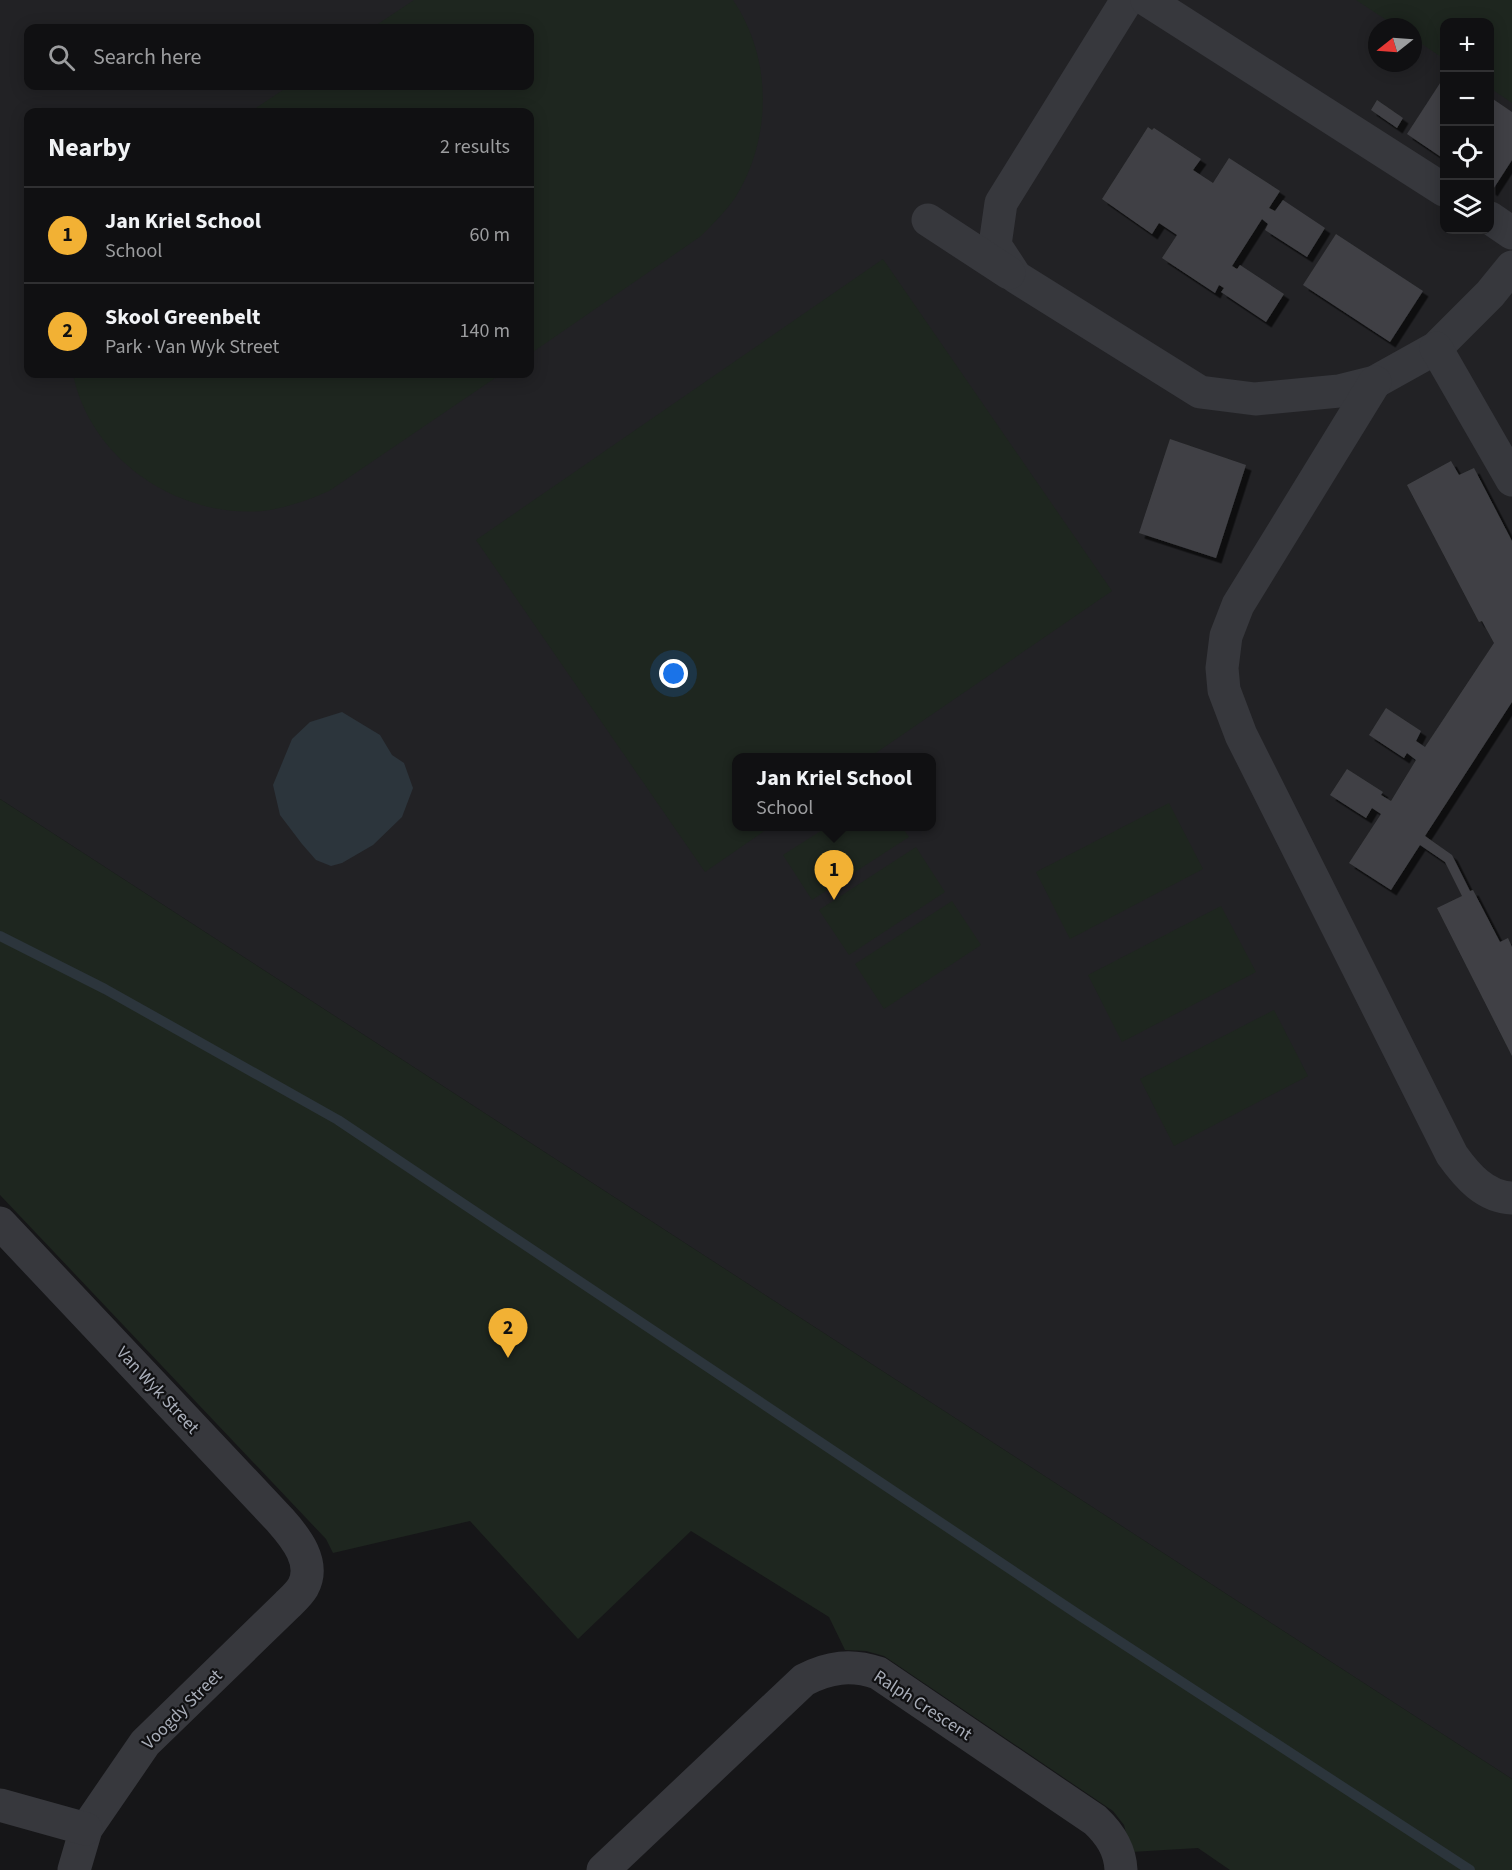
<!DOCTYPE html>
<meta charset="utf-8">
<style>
:root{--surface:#101012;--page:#1e1e20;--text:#f1f3f6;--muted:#9c9d9f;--line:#303032;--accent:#f2b134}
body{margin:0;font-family:"Source Sans 3",sans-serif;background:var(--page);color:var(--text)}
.controls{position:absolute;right:18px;top:18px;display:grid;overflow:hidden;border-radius:12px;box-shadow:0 3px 15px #0003}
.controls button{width:54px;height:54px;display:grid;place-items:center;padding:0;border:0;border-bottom:2px solid var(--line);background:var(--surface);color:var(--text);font:30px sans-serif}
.compass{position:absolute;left:1368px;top:18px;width:54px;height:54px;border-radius:50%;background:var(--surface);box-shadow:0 3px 15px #0003;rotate:253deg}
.you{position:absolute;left:674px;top:674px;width:21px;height:21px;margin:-15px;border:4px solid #fff;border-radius:50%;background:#1a73e8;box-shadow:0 0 0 9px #1a73e833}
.badge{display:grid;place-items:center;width:39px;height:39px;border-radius:50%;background:var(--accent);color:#111;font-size:20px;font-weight:700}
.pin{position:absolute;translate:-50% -50px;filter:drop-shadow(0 2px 3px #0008)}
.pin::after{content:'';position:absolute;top:32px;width:21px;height:18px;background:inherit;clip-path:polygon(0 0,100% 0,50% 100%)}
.popup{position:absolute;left:732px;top:753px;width:204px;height:78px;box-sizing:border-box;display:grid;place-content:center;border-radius:12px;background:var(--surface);filter:drop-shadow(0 2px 4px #0005);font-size:20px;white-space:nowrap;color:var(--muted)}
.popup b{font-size:22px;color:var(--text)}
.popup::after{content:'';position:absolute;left:50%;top:100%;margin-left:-12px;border:12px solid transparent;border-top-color:var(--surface)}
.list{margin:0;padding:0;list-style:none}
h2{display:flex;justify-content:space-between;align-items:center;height:78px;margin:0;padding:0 24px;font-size:26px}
h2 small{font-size:20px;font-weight:400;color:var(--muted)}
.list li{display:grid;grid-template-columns:39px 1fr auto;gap:18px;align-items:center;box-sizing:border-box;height:96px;padding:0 24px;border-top:2px solid var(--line)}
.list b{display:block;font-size:22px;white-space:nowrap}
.list p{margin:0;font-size:20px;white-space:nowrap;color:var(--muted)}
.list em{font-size:20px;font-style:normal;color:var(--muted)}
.icon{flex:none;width:33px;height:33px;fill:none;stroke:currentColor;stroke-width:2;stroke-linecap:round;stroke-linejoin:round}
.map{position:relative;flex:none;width:1512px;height:1870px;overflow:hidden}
.search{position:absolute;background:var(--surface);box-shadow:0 3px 15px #0003;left:24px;top:24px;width:510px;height:66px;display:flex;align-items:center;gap:15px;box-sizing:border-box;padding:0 21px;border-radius:12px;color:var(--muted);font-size:22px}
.panel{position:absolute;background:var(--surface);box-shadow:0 3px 15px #0003;left:24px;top:108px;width:510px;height:270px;border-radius:12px}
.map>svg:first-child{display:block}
</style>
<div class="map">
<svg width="1512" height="1870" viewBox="0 0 1512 1870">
<defs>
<filter id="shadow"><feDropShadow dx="5.5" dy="5.5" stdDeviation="0" flood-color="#0009"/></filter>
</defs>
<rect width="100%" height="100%" fill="#161618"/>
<path fill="#222225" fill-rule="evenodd" d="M0,0h1512v1779l-1512,-980zM1444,22h46v208h-46zM1377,27h36v36h-36zM28,28h502v58h-502zM28,112h502v262h-502zM736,758h196v68h-196z"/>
<g fill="#1e261f">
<path d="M414,0h319c40,59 39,139 2,198 -10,14 -22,26 -34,38l-171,118v-242h-280l39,-26h241v-58h-158z"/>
<polygon points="1356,0 1512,0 1512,103 1490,88 1490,22 1444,22 1444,59 1413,38 1413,27 1397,27"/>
<polygon points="883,259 1112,591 870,757 736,758 736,826 770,827 705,872 476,540"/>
<path d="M73,374h428l-172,117c-21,9 -43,17 -66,20 -86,7 -173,-52 -190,-137z"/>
<polygon points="0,799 1512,1779 1512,1870 1230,1870 1198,1848 1131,1852 1124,1825 1113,1811 884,1656 866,1651 845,1650 829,1617 691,1531 578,1639 470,1521 333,1553 326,1539 0,1195"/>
<polygon points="1169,803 1203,869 1070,939 1036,872"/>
<polygon points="827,827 902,827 909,837 812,900 783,855"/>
<polygon points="916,847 945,892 849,955 819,910"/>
<polygon points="952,901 981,945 884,1009 855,964"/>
<polygon points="1221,906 1256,972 1122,1042 1088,975"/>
<polygon points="1274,1010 1308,1076 1174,1146 1140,1079"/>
</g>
<polygon fill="#2c353c" points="342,712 380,735 392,755 404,763 413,788 402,817 373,845 342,863 331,866 316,860 302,844 280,815 273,785 292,739 310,722"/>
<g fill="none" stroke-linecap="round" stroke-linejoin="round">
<polyline stroke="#2c353c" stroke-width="10" points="0,936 105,989 338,1120 1079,1615 1470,1870"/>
</g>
<g fill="#404145" filter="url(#shadow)">
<polygon points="1444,77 1444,159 1407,134"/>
<polygon points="1490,97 1512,112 1512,160 1492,191 1490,189"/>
<polygon points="1377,100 1403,118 1397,128 1371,110"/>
<polygon points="1148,127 1152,130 1154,128 1201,159 1193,170 1213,183 1229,158 1280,191 1269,208 1275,211 1283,200 1325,228 1307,257 1265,230 1268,224 1262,219 1232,266 1237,269 1240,265 1284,294 1266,322 1221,292 1224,288 1219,285 1215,293 1162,258 1177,235 1159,223 1152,234 1102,199"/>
<polygon points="1336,234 1423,291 1390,342 1303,285"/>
<polygon points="1170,439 1246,465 1216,558 1139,533"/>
<polygon points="1451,461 1459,475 1474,468 1512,541 1512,702 1425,836 1452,855 1470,891 1473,890 1500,942 1508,938 1512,947 1512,1056 1437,908 1462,896 1445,862 1420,845 1391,890 1349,863 1381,814 1372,808 1366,818 1330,795 1347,769 1383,792 1381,795 1391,801 1416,760 1407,753 1404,758 1369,735 1386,708 1421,731 1416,741 1425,747 1494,643 1482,621 1479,622 1407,485"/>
</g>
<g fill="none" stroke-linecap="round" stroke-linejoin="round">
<g stroke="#37383d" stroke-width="33">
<polyline points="1127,0 1001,203 995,245 1016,277 1200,392 1255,399 1339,391 1375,382 1436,348 1490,294 1512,267"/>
<polyline points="1147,0 1444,190"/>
<polyline points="1490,218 1512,233"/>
<polyline points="928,220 1009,273"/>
<polyline points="1436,348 1512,480"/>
<path d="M1375,382l-137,223 -12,31 -4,32 2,22 17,45 211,420c15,21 33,42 60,43"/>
<path d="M0,1223l280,297c16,18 36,43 23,67 -4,7 -11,13 -16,18l-142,138 -59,86 -12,41"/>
<polyline points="0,1805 86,1829"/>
<path d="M603,1870l201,-190c25,-13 47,-16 74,-7l217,147c15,14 25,29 26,50"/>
</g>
</g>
<g text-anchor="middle" stroke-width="4.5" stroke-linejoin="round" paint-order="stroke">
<g font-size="18" fill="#a8adb8" stroke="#111113">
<text transform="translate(158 1390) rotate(47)" y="6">Van Wyk Street</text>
<text transform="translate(923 1705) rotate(33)" y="6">Ralph Crescent</text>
<text transform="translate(182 1709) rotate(-45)" y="6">Voogdy Street</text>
</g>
</g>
</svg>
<div class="controls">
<button>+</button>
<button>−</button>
<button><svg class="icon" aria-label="locate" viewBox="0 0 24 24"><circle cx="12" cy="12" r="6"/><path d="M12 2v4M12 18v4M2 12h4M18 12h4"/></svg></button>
<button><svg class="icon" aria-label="layers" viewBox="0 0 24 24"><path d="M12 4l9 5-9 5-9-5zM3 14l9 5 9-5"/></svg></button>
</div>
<svg class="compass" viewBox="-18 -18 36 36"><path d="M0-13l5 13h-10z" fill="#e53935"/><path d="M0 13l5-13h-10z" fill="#9c9d9f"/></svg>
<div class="you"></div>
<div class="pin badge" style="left:834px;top:900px">1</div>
<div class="popup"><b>Jan Kriel School</b>School</div>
<div class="pin badge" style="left:508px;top:1358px">2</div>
<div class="search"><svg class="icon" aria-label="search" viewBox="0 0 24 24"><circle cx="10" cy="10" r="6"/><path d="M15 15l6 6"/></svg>Search here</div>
<section class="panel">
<h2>Nearby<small>2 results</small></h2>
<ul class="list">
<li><span class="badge">1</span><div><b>Jan Kriel School</b><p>School</p></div><em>60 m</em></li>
<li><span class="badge">2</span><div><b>Skool Greenbelt</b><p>Park · Van Wyk Street</p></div><em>140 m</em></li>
</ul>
</section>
</div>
